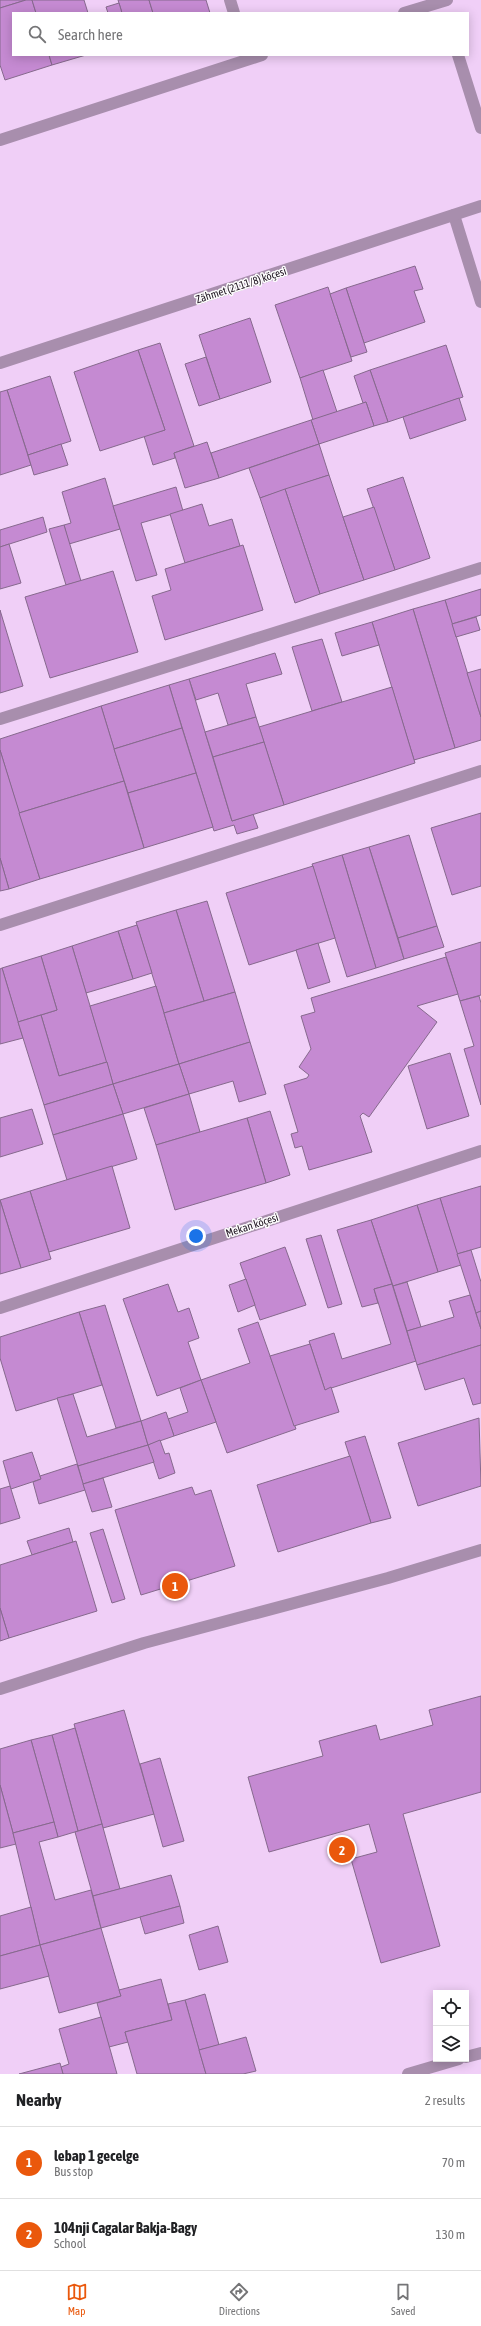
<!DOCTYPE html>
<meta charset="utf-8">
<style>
:root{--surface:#fff;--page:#f2f2f2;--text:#202124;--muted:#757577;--line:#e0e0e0;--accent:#ea580c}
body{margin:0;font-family:"Asap Condensed",sans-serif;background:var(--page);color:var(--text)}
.controls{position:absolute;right:12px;bottom:12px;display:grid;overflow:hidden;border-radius:0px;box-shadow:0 2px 10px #0003}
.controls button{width:36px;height:36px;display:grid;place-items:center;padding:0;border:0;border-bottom:1px solid var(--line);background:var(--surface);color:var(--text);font:20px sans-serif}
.you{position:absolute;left:196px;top:1236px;width:14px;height:14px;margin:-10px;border:3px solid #fff;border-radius:50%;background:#1a73e8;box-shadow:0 0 0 6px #1a73e833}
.badge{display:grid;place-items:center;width:26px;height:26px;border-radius:50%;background:var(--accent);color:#fff;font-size:13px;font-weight:700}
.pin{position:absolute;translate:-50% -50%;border:2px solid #fff;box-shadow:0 1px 4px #0006}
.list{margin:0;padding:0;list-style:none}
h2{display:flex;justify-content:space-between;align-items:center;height:52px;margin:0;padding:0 16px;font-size:17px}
h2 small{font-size:13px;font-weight:400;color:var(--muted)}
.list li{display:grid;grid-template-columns:26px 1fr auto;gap:12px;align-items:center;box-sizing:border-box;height:72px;padding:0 16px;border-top:1px solid var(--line)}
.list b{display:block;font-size:15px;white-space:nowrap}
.list p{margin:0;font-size:13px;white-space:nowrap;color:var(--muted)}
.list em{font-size:13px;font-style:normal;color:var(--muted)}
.icon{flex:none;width:22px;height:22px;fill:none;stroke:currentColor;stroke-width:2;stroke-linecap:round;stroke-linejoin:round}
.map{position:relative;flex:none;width:481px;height:2074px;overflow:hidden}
.search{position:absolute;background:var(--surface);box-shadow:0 2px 10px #0003;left:12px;right:12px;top:12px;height:44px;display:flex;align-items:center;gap:10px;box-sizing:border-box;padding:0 14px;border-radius:0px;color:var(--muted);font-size:15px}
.sheet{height:196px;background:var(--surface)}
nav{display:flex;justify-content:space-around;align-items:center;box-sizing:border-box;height:56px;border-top:1px solid var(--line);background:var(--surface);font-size:11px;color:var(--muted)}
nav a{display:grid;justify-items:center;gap:2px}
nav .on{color:var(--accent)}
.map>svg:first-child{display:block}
</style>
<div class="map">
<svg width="481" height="2074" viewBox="0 0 481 2074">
<rect width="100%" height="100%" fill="#f0cff7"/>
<g fill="#c58ad2" stroke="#86698d">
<polygon points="0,0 26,0 0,8"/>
<polygon points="26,0 32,0 36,13 13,13 13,55 49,55 52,65 5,80 0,65 0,8"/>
<polygon points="32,0 84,0 88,13 36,13"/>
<polygon points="118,0 149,0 153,13 122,13"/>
<polygon points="149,0 206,0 210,13 153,13"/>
<polygon points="119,3 122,13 108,13 106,7"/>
<polygon points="49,55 86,55 52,65"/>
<polygon points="415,266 423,289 414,291 425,322 364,343 346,288"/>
<polygon points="328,287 352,361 300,378 275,305"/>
<polygon points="346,288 367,352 351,357 330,294"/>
<polygon points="250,318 271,382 220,399 199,335"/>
<polygon points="160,343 194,446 174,453 175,458 153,465 144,436 165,430 138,350"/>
<polygon points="446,345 463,397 388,422 370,370"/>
<polygon points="138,350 165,430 100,451 74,372"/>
<polygon points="206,357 220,399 199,406 185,364"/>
<polygon points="323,370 337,412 313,420 300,378"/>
<polygon points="370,370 388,422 374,426 366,402 363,403 354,376"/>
<polygon points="50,376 71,441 28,455 7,390"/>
<polygon points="7,390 31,465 0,475 0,392"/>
<polygon points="459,398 466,420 410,439 403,417"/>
<polygon points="366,402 374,426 319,444 311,420"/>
<polygon points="311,420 319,444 219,478 211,453"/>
<polygon points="207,442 219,478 185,488 174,453"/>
<polygon points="61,444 68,465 34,475 28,455"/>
<polygon points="319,444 329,475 260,498 249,468"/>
<polygon points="329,475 364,580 320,594 285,489"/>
<polygon points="403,477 430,558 395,570 367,489"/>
<polygon points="105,478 120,529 69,544 64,525 71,523 62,492"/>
<polygon points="176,487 183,511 141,523 157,575 136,581 113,506"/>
<polygon points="285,489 320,594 295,603 260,498"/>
<polygon points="202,504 209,526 232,519 240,546 185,563 170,514"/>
<polygon points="374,507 395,570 364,580 343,517"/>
<polygon points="43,517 47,532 0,547 0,530"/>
<polygon points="64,525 81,581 66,585 49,529"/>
<polygon points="9,544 21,583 0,589 0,547"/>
<polygon points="243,545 263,610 165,640 152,596 171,590 165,569"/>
<polygon points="113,571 138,652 50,678 25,597"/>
<polygon points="481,589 481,615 452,624 445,600"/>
<polygon points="445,600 481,717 481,740 455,748 413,609"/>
<polygon points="413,609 455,748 414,760 372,622"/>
<polygon points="0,610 23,686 0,693"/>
<polygon points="476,617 480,630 456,637 452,624"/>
<polygon points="372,622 379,645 342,656 335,633"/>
<polygon points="322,639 342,702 312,711 292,647"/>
<polygon points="275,653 282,674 246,684 256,717 228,725 218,693 196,700 189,679"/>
<polygon points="481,669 481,717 467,673"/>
<polygon points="189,679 232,821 253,814 258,828 237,834 234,825 214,831 169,685"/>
<polygon points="169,685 182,728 114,749 101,706"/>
<polygon points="392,687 415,763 284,805 259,727"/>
<polygon points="101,706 124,781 19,813 0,750 0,739"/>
<polygon points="256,717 264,742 213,757 205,732"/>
<polygon points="182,728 196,773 128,793 114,749"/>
<polygon points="264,742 284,805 232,821 213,757"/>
<polygon points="0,750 40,879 9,889 0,858"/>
<polygon points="196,773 213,827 144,848 128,793"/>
<polygon points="124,781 144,848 40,879 19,813"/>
<polygon points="481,813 481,886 452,895 431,828"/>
<polygon points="409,835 437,926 398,938 369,847"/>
<polygon points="369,847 404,959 376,968 342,855"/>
<polygon points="342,855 376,968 347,977 312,864"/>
<polygon points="0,858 9,889 0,891"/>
<polygon points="313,866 335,938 249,965 226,893"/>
<polygon points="207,901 235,992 204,1001 176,910"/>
<polygon points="176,910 204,1001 164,1013 136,922"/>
<polygon points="137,925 152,973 133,979 118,931"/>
<polygon points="437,926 444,947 404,959 398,938"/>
<polygon points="118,931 133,979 86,993 72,946"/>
<polygon points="481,942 481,995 460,1001 445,953"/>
<polygon points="318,943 330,982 308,989 296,950"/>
<polygon points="72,946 107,1062 59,1076 41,1015 57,1010 41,956"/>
<polygon points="41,956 57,1010 18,1022 2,968"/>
<polygon points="446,957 458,994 417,1006 437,1022 369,1117 363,1113 360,1116 372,1152 309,1170 302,1146 295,1148 291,1134 298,1132 284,1085 307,1078 309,1075 299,1067 311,1049 301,1016 315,1012 311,998"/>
<polygon points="2,968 23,1038 0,1044 0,969"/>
<polygon points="156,986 179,1064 113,1084 90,1006"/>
<polygon points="235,992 250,1042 179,1064 164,1013"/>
<polygon points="479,996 481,1003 481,1105 464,1049 474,1046 460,1001"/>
<polygon points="41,1015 59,1076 107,1062 113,1084 44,1105 18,1022"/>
<polygon points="250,1042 266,1094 239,1102 233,1081 189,1094 179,1064"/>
<polygon points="450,1053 469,1116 427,1129 408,1066"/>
<polygon points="179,1064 189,1094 123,1114 113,1084"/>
<polygon points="113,1084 123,1114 53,1135 44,1105"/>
<polygon points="189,1094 200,1132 156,1145 144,1108"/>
<polygon points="32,1109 43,1144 0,1157 0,1118"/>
<polygon points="270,1111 290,1175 266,1183 247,1118"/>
<polygon points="123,1114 137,1159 67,1180 53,1135"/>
<polygon points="247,1118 266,1183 175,1210 156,1145"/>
<polygon points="112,1166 130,1228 49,1252 30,1191"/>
<polygon points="481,1186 481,1247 457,1254 440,1198"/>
<polygon points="30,1191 51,1259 21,1268 0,1200"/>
<polygon points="440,1198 461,1265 438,1272 417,1205"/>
<polygon points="0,1200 21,1268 0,1274"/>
<polygon points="417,1205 438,1272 393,1286 371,1220"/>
<polygon points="371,1220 392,1284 374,1289 378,1303 362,1307 337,1230"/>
<polygon points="321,1235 342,1304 328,1308 306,1239"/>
<polygon points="285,1247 306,1305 260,1320 240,1263"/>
<polygon points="471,1250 481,1282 481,1311 476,1313 457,1254"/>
<polygon points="246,1279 255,1305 238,1312 229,1285"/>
<polygon points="407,1282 421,1327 407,1331 393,1286"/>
<polygon points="168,1284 178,1312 189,1308 199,1338 188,1342 201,1380 157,1396 123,1299"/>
<polygon points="392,1284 416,1361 325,1390 309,1341 334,1333 342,1359 391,1344 374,1289"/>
<polygon points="470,1295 481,1329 481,1345 417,1365 407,1331 454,1317 449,1301"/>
<polygon points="105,1305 141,1421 116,1428 79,1312"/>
<polygon points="481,1311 481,1329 476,1313"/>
<polygon points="79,1312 102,1385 16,1411 0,1358 0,1337"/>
<polygon points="258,1322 296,1429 227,1453 201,1380 250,1363 238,1329"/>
<polygon points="310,1344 325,1390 331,1387 339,1412 294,1426 270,1356"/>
<polygon points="481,1345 481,1403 473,1405 464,1378 425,1390 417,1365"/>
<polygon points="201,1380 216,1422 174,1436 168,1419 188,1412 180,1388"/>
<polygon points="73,1394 87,1437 141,1421 148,1445 78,1466 57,1398"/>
<polygon points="166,1412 174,1436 148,1445 141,1421"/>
<polygon points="479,1418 481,1486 418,1506 398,1443"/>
<polygon points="365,1436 391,1518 371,1523 345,1442"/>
<polygon points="160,1440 165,1454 169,1453 175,1473 159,1479 148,1445"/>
<polygon points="148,1445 154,1462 83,1484 78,1466"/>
<polygon points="32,1452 41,1479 11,1489 3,1461"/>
<polygon points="350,1456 371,1523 278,1552 257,1485"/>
<polygon points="77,1464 85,1490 39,1504 33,1482 41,1479 40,1476"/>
<polygon points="103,1478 112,1507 92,1512 83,1484"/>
<polygon points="10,1486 20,1518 0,1524 0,1489"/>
<polygon points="192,1487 195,1495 211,1490 235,1566 141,1595 115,1510"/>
<polygon points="69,1528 73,1542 32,1555 27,1541"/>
<polygon points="103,1529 125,1599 112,1603 90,1533"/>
<polygon points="76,1541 97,1611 9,1638 0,1608 0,1565"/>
<polygon points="0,1608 9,1638 0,1641"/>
<polygon points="481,1696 481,1792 403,1814 440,1946 381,1963 351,1859 377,1852 369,1824 269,1852 248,1777 323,1756 319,1741 376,1725 380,1740 433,1725 429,1710"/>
<polygon points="124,1710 154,1814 103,1828 74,1724"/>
<polygon points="75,1728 102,1824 78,1831 52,1735"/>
<polygon points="52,1735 78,1831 58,1837 31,1740"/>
<polygon points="31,1740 54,1822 13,1833 0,1785 0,1749"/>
<polygon points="160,1758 184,1841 163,1847 140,1764"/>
<polygon points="0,1785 16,1844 0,1848"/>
<polygon points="54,1822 58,1837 39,1842 55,1900 91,1890 101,1928 40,1945 13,1833"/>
<polygon points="102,1824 120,1889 93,1896 75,1832"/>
<polygon points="171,1875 180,1906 101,1928 93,1896"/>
<polygon points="180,1906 184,1923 145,1934 140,1917"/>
<polygon points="31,1907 40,1945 0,1956 0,1916"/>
<polygon points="218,1926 228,1962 199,1970 189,1935"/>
<polygon points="101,1928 121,1996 59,2013 40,1945"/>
<polygon points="40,1945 49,1976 0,1989 0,1956"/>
<polygon points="161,1979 172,2020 125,2032 128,2042 109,2047 97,2003 121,1996 119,1990"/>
<polygon points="205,1994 219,2045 199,2050 185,2000"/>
<polygon points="185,2000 206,2074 137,2074 125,2032 172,2020 168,2004"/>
<polygon points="101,2017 117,2074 63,2074 61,2067 69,2064 59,2029"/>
<polygon points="246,2037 256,2071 243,2074 206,2074 199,2050"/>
<polygon points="60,2063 63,2074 19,2074"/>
</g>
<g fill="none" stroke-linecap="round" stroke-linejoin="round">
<g stroke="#a88ead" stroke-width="12">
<polyline points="230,0 234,13"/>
<polyline points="404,13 447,0"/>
<polyline points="458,55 481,128"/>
<polyline points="0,140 262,55"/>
<polyline points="454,215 481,302"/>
<polyline points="0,363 481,206"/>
<polyline points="0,719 481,568"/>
<polyline points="0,925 481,771"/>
<polyline points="0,1308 481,1151"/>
<polyline points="0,1689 144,1643 388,1578 481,1550"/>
<polyline points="466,2057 481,2053"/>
<polyline points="408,2074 459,2059"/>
</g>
</g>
<g text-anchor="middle" stroke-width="3" stroke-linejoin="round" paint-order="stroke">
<g font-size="11" fill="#1c111e" stroke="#fdfdfd">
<text transform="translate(241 285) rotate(-18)" y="4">Zähmet (2111/8) köçesi</text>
<text transform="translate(252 1225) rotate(-18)" y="4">Mekan köçesi</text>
</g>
</g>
</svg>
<div class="controls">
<button><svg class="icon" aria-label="locate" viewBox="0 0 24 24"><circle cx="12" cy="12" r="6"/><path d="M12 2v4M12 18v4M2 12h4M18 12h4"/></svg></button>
<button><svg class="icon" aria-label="layers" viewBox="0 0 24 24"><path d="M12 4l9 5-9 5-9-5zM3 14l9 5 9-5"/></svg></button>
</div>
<div class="you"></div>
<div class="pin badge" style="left:175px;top:1586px">1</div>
<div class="pin badge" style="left:342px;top:1850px">2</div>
<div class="search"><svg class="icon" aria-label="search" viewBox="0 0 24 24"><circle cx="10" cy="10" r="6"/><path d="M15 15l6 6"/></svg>Search here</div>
</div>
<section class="sheet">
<h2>Nearby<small>2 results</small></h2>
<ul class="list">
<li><span class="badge">1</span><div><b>lebap 1 gecelge</b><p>Bus stop</p></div><em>70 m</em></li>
<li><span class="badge">2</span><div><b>104nji Cagalar Bakja-Bagy</b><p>School</p></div><em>130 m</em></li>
</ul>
</section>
<nav>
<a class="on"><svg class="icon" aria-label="map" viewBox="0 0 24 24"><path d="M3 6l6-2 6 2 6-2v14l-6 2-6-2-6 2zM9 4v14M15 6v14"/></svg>Map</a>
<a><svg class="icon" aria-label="directions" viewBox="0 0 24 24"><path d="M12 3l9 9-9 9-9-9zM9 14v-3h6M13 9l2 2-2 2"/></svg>Directions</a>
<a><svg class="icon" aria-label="saved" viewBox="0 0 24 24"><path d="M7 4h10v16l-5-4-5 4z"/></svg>Saved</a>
</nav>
